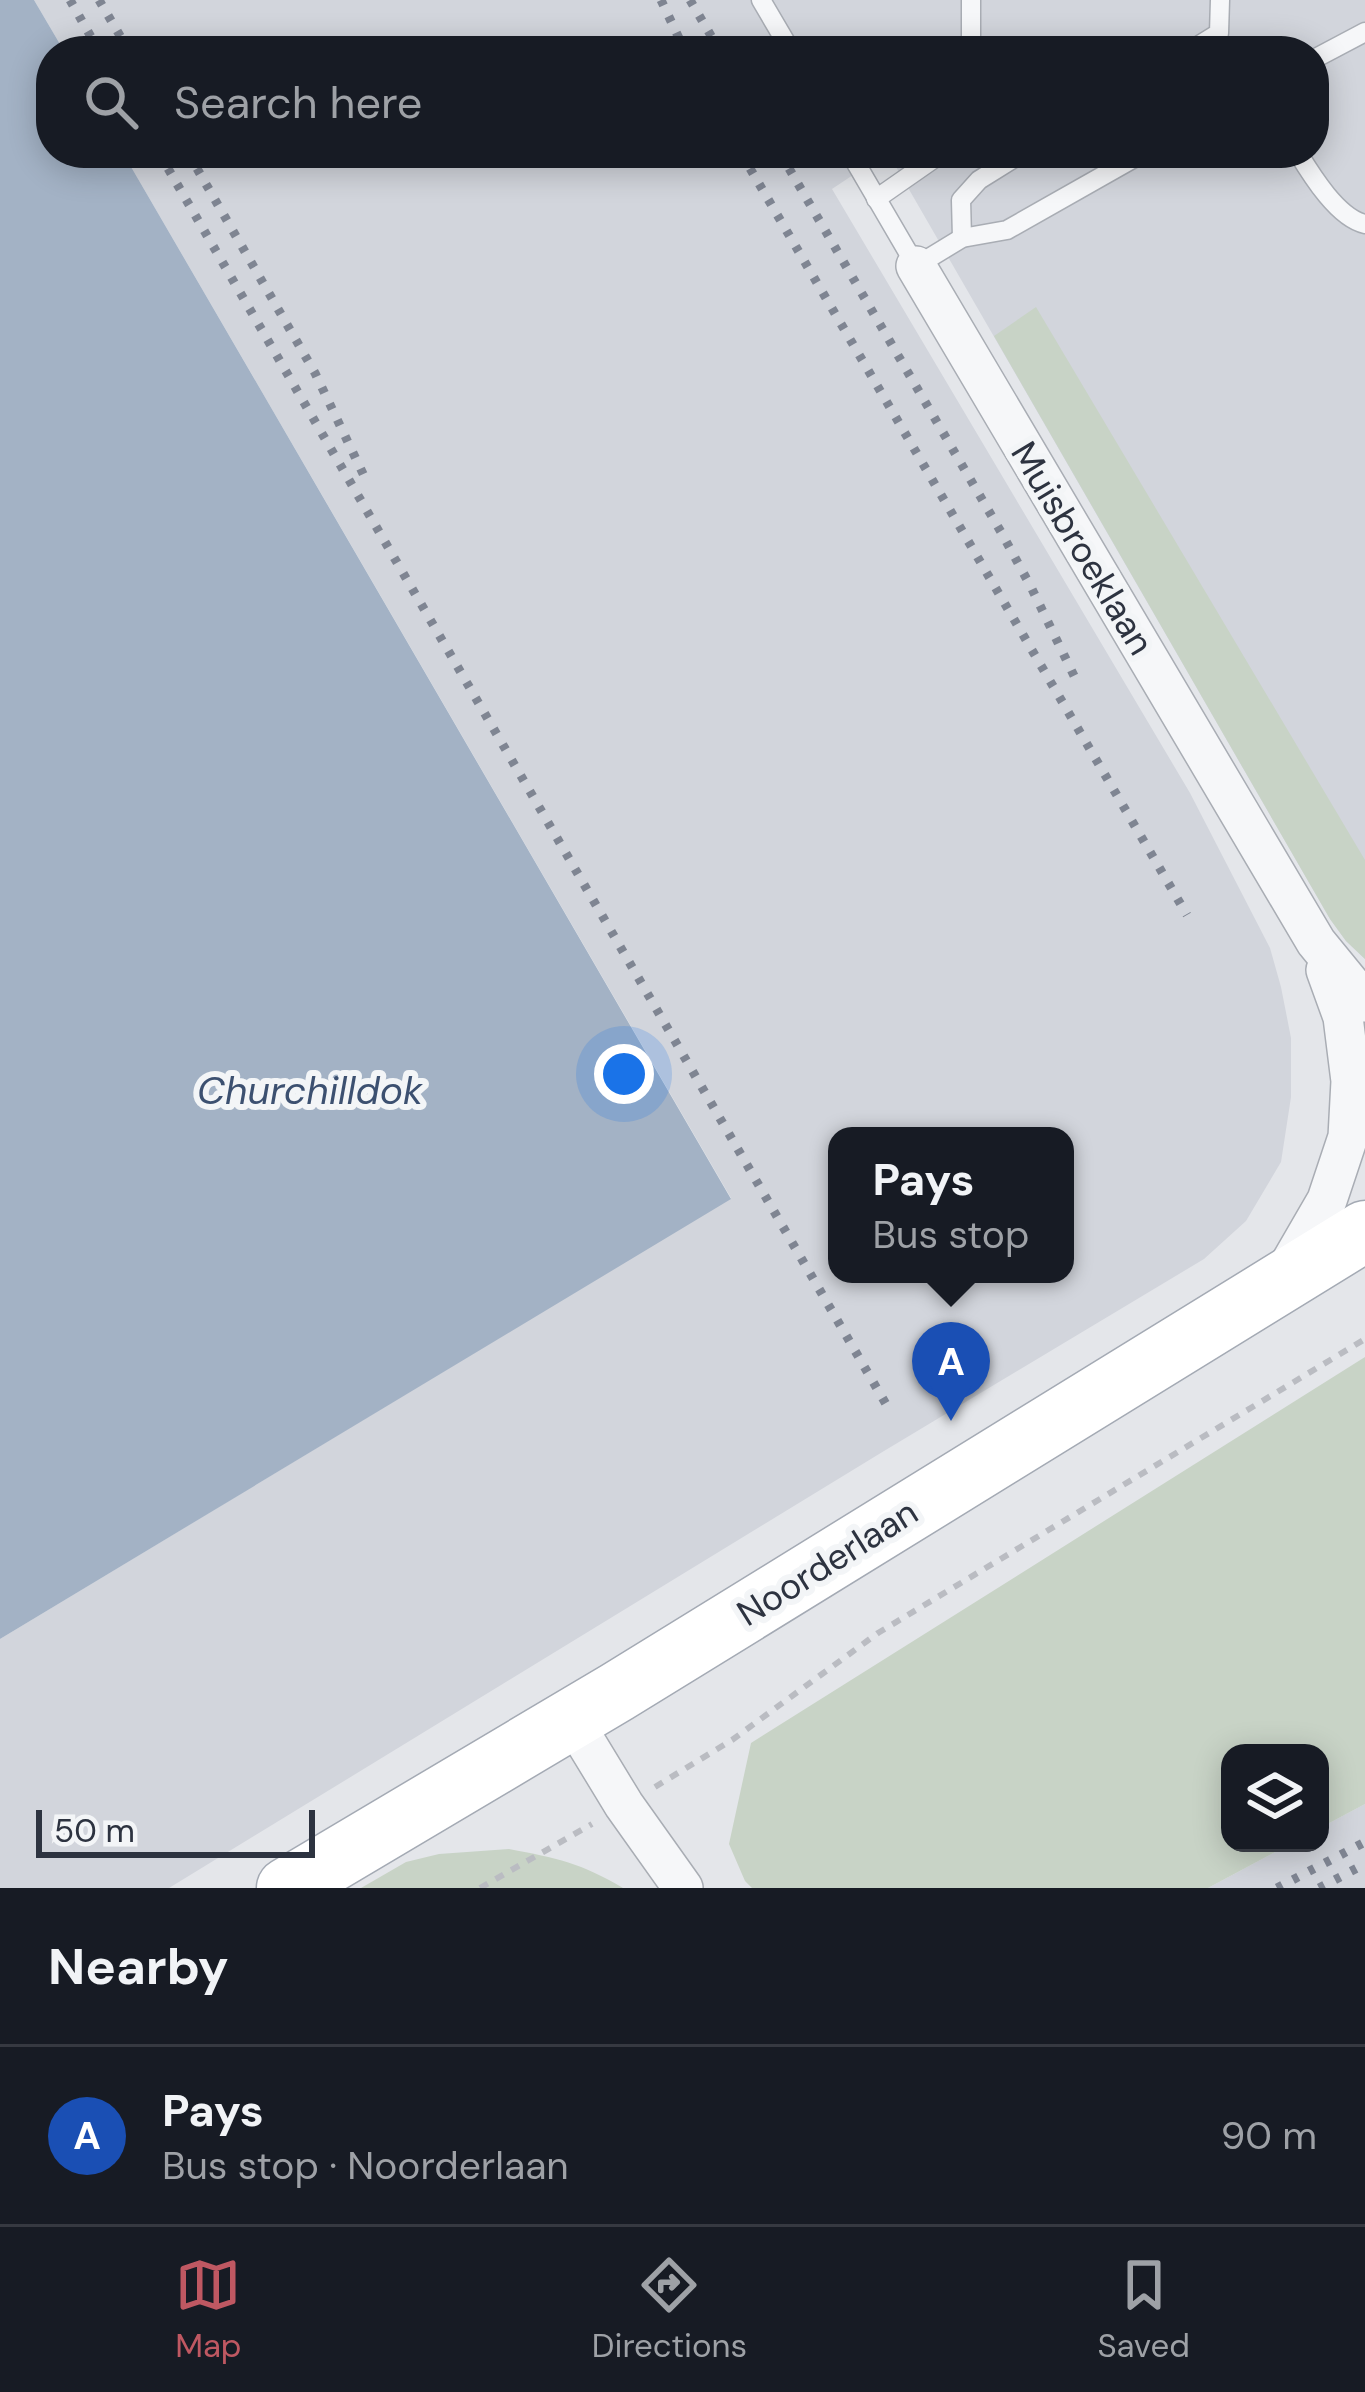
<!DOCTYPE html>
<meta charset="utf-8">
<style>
:root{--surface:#171b24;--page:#242831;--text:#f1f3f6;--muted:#9ea1a6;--line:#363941;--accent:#bf5862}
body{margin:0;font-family:"DM Sans",sans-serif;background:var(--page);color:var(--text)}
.controls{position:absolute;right:36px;bottom:36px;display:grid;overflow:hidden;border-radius:24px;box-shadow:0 6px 30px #0003}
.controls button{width:108px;height:108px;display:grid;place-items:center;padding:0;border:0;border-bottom:3px solid var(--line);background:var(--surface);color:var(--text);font:60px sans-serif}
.scale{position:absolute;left:36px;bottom:30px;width:279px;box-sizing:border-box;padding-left:12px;border:6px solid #2d3340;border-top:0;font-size:33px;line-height:42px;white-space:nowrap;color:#2d3340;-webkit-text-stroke:9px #f3f5f7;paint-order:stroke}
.you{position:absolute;left:624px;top:1074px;width:42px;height:42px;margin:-30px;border:9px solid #fff;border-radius:50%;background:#1a73e8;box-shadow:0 0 0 18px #1a73e833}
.badge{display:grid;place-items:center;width:78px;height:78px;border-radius:50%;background:var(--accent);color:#fff;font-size:39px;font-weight:700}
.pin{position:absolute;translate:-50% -99px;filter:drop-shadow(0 3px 6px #0008)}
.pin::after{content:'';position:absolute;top:63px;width:42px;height:36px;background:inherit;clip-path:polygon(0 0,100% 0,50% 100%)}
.popup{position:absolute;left:828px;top:1127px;width:246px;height:156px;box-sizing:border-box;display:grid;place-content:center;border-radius:24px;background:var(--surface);filter:drop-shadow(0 3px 9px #0005);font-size:39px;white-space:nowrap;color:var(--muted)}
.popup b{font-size:45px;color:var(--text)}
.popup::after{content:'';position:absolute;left:50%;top:100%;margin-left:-24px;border:24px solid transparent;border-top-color:var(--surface)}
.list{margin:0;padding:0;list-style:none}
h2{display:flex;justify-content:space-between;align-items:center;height:156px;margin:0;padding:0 48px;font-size:51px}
h2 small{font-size:39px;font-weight:400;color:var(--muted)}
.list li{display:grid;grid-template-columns:78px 1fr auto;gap:36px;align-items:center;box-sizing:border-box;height:180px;padding:0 48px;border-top:3px solid var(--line)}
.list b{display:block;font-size:45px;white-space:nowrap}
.list p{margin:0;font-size:39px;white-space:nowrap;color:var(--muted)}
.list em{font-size:39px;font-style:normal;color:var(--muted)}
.icon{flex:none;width:66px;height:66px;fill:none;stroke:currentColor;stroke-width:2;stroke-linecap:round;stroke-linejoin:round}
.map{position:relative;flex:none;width:1365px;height:1888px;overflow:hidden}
.search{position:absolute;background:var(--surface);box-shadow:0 6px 30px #0003;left:36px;right:36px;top:36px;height:132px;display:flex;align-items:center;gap:30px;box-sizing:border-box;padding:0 42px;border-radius:48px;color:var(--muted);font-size:45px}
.sheet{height:336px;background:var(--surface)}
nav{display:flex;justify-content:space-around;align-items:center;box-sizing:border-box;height:168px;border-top:3px solid var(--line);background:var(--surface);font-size:33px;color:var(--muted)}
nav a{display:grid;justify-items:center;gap:6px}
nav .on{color:var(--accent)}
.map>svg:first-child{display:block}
</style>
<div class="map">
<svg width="1365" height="1888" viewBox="0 0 1365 1888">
<rect width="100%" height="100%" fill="#e4e6ea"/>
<g fill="#d2d5dc" fill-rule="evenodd">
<polygon points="34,0 1365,0 1365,959 1346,941 1330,919 888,153 1314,153 1314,51 64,51"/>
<path d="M123,153h763l-54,36 358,604 80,155 11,39 10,51v59l-10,65 -35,59 -42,38 -320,192 -715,437h-169v-249l731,-441zM837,1136h228v138h-228z"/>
<polygon points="1365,1804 1365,1888 1208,1888 1292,1843 1320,1843 1320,1828"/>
</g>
<g fill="#c8d3c6">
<polygon points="1036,307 1365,860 1365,959 1346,941 1330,919 994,336"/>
<polygon points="1365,1357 1365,1804 1320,1828 1320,1753 1230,1753 1230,1843 1292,1843 1208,1888 752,1888 745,1881 729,1844 751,1743"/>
<path d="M509,1849c48,9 72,14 114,39h-262l45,-26 33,-8z"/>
</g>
<polygon fill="#a3b2c5" points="0,0 34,0 64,51 51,51 51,153 123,153 731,1199 0,1639"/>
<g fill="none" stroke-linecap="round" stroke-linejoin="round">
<defs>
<g id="service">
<polyline points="761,0 791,51"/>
<polyline points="971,0 971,51"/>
<polyline points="1190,51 1219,33 1220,0"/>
<polyline points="1314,59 1365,32"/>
<polyline points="850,153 916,266 962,238 1007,230 1143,153"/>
<path d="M1298,153c14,23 40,65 67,71"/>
<polyline points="876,199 942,153"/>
<polyline points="962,238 961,200 979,180 1022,153"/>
</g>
<g id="minor">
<polyline points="916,266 1316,942 1365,1002"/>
<polyline points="1283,1276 1327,1200 1348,1137 1351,1081 1343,1017 1326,970"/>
<polyline points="571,1718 624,1805 683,1888"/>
</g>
<polyline id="primary" points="287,1888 617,1692 1365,1231"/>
</defs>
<use href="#service" stroke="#a9adb4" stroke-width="21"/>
<use href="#minor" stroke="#a9adb4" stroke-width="42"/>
<use href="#primary" stroke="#a4aab4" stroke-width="63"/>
<g stroke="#babcc2" stroke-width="6" stroke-dasharray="9 9" stroke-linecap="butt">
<polyline points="655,1787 732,1740 878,1633 1365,1339"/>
<polyline points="480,1888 592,1824"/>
</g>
<use href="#service" stroke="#f6f7f9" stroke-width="18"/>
<use href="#minor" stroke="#f6f7f9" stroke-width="39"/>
<use href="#primary" stroke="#fff" stroke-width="60"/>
<g stroke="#7f8592" stroke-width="9" stroke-dasharray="6 12" stroke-linecap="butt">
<polyline points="70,0 99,51"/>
<polyline points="99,0 129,51"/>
<polyline points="661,0 685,51"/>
<polyline points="690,0 720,51"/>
<polyline points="159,153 890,1411"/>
<polyline points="188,153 315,373 366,480"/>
<polyline points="741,153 1187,915"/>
<polyline points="780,153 1001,532 1031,587 1078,684"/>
<polyline points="1277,1888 1365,1842"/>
<polyline points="1319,1888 1365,1864"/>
</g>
</g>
<g text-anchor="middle" stroke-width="12" stroke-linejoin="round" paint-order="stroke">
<g font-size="36" fill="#2d3340" stroke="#f3f5f7">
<text transform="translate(1083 548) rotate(59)" y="13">Muisbroeklaan</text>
<text transform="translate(827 1562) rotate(-32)" y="13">Noorderlaan</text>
</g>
<g font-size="39" font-style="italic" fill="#3c5070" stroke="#f3f5f7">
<text x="310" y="1104">Churchilldok</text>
</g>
</g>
</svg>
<div class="controls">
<button><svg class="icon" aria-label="layers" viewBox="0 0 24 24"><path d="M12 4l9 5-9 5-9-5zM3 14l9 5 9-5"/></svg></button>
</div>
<div class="scale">50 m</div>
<div class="you"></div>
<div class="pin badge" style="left:951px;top:1421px;background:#1a4fb4">A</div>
<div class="popup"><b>Pays</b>Bus stop</div>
<div class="search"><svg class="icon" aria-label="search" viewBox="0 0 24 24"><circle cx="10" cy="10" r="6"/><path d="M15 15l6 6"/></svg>Search here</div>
</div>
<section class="sheet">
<h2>Nearby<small></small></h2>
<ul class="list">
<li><span class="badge" style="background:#1a4fb4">A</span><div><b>Pays</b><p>Bus stop · Noorderlaan</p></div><em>90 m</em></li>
</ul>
</section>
<nav>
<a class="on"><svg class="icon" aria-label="map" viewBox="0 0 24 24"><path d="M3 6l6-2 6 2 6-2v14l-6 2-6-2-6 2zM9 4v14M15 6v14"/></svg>Map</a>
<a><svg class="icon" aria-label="directions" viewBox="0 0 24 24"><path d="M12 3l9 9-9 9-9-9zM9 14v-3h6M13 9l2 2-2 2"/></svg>Directions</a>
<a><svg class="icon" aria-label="saved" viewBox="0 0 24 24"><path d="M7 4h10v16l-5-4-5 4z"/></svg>Saved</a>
</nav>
